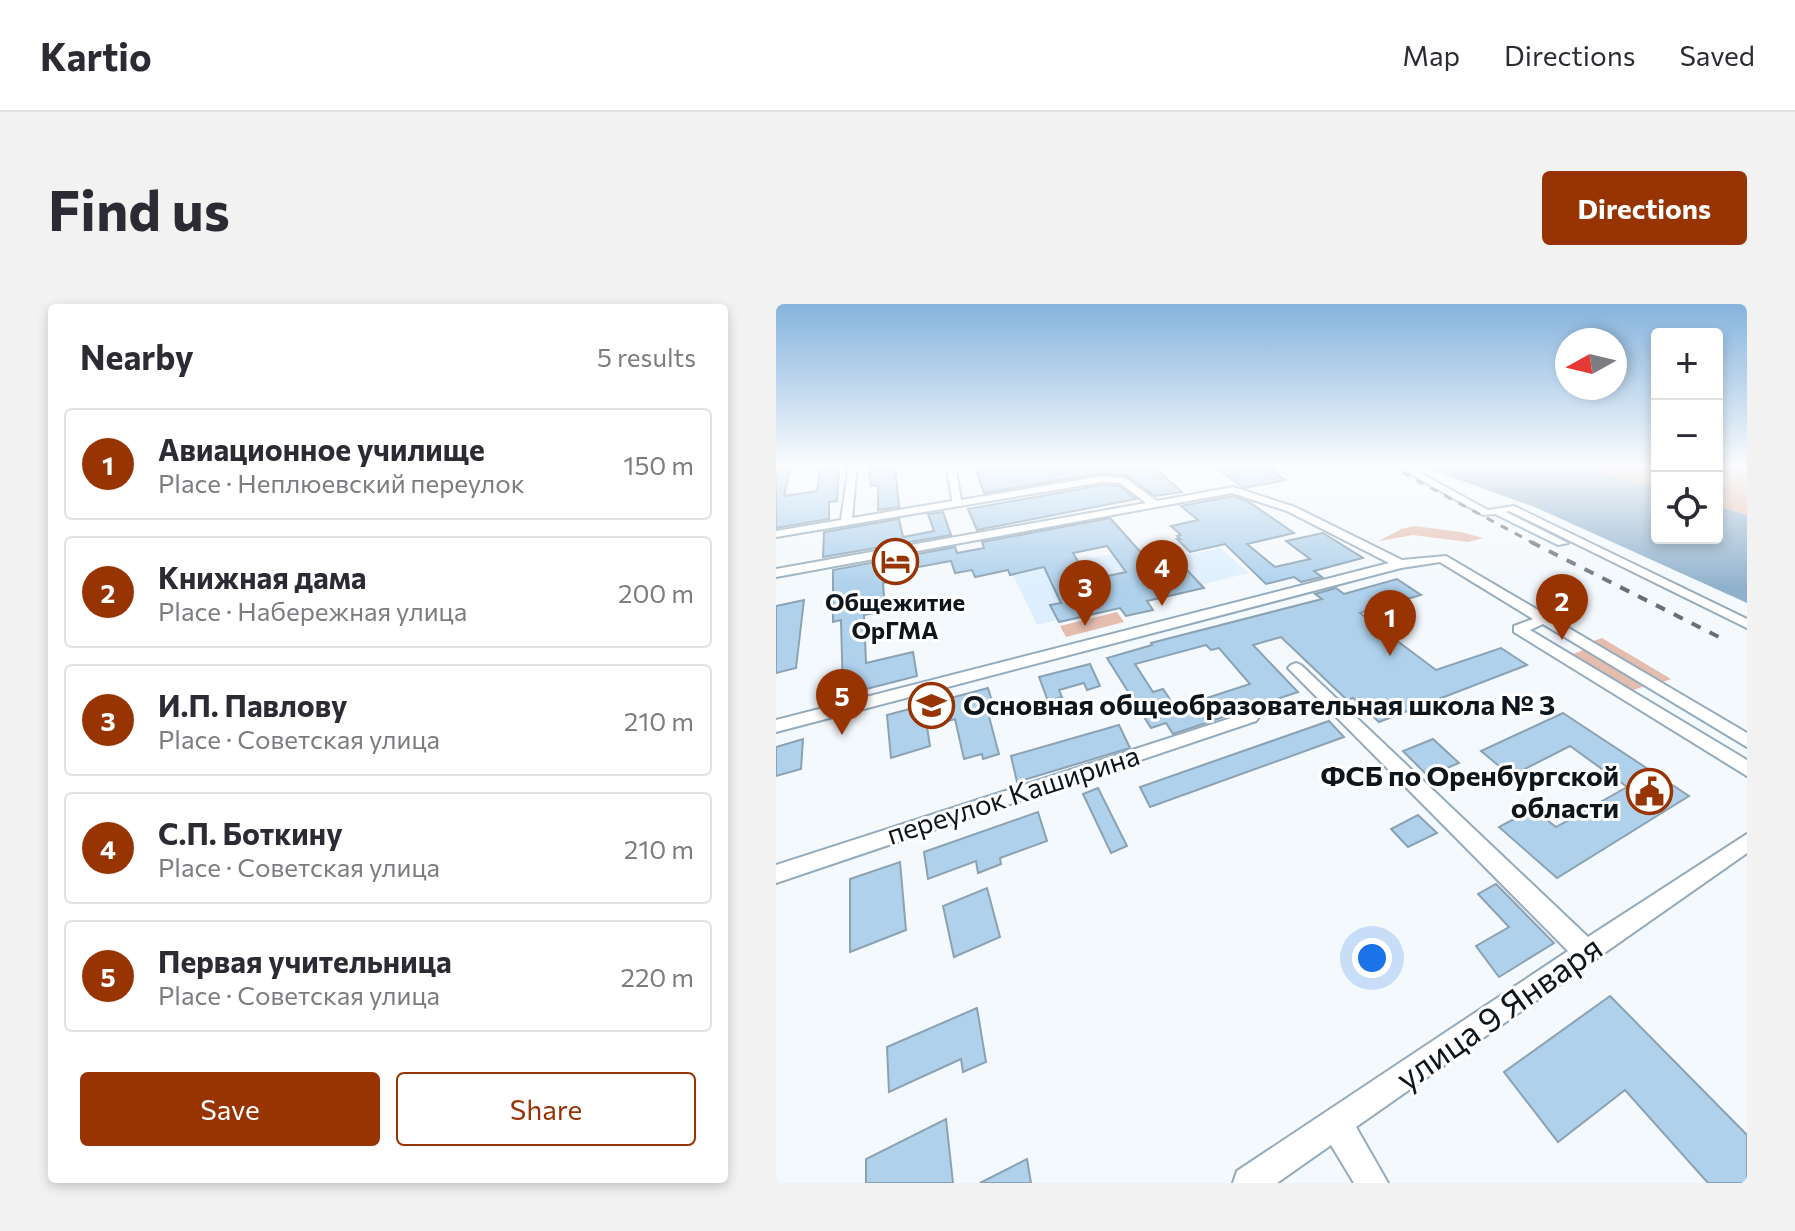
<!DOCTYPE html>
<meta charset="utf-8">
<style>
:root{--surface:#fff;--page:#f2f2f3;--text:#2b2b33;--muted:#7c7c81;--line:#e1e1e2;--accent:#983302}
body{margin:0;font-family:Commissioner,sans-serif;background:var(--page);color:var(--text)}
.controls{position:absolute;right:24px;top:24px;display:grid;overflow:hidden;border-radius:8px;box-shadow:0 4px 12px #0003}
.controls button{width:72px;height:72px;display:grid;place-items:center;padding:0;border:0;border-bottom:2px solid var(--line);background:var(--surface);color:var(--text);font:40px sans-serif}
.compass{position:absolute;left:779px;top:24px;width:72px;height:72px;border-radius:50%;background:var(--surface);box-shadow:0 4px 12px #0003;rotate:262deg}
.you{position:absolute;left:596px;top:654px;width:28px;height:28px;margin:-20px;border:6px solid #fff;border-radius:50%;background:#1a73e8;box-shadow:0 0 0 12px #1a73e833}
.badge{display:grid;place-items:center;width:52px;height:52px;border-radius:50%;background:var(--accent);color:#fff;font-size:26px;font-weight:700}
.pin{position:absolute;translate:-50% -66px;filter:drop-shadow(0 2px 4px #0008)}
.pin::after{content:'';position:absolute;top:42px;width:28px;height:24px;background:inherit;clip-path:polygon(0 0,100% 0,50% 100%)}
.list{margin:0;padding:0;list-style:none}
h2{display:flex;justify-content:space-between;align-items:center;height:104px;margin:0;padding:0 32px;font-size:34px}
h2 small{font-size:26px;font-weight:400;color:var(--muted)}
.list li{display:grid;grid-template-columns:52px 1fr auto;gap:24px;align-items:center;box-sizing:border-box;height:112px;margin:0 16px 16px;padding:0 16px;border:2px solid var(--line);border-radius:8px}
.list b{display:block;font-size:30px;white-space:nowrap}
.list p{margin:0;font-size:26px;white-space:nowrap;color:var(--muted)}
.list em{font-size:26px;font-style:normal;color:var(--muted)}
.actions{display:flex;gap:16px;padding:24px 32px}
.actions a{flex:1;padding:18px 0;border:2px solid var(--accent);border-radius:8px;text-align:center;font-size:28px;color:var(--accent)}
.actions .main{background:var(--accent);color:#fff}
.icon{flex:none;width:44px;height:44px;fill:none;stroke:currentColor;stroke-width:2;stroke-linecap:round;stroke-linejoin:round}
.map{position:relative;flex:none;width:971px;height:879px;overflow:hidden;border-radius:8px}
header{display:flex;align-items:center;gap:48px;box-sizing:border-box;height:112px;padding:0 40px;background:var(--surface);border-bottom:2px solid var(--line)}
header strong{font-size:38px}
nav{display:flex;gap:44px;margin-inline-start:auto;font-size:28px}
.intro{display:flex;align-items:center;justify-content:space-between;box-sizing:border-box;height:192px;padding:0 48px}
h1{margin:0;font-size:56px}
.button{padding:20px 36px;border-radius:8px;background:var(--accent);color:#fff;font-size:28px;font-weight:700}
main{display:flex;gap:48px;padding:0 48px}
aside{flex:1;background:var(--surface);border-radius:8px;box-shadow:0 4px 12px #0003}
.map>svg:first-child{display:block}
</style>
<header>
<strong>Kartio</strong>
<nav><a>Map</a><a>Directions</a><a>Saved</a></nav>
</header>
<div class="intro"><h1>Find us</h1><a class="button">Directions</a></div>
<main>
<aside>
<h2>Nearby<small>5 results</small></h2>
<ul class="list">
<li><span class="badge">1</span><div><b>Авиационное училище</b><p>Place · Неплюевский переулок</p></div><em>150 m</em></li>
<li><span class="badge">2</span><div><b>Книжная дама</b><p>Place · Набережная улица</p></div><em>200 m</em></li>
<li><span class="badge">3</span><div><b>И.П. Павлову</b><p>Place · Советская улица</p></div><em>210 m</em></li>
<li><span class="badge">4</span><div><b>С.П. Боткину</b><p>Place · Советская улица</p></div><em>210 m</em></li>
<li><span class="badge">5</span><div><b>Первая учительница</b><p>Place · Советская улица</p></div><em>220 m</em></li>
</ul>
<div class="actions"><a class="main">Save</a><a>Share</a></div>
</aside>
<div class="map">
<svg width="971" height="879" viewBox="0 0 971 879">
<rect width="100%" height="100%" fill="#f4f9fd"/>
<polygon fill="#ddeffe" points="378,241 392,255 444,244 473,269 261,321 237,271"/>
<g fill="#e5bdaf">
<polygon points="801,161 881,161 881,184"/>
<polygon points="941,161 971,161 971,211 941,202"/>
<polygon points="638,222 685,228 707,234 692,238 637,231 603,237 625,225"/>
<polygon points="341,308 348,318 290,333 284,322"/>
<polygon points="826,334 895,375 882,380 815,338"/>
<polygon points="810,345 869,382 855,387 797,350"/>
</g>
<polygon fill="#90b1cc" points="642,161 801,161 881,184 881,234 941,234 941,202 971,211 971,299 761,204"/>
<g fill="#afd1ec" stroke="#8ba2b3" stroke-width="2" fill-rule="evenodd">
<polygon points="0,161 15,161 8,192 41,187 45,161 63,161 61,197 53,198 53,215 0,224"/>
<polygon points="92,161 119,161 123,203 102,206 102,181 95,182"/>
<polygon points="198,161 376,161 406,188 379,192 351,172 326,169 208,189"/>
<polygon points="436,161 499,161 500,170 510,176 468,184"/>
<polygon points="326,181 343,182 360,195 201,226 192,205"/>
<polygon points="457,192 473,198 518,229 471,240 499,263 534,255 510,237 547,229 587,254 538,267 546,273 525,278 518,273 490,280 449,240 414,248 401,235 404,235 401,232 405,231 395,222 422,216 405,202"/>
<polygon points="167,208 175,231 47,253 48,228 123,215 127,233 158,227 152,210"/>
<path d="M334,214l34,38 25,-5 35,37 -57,13 6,9 -27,6 -6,-8 -61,14 -9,-17 11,-2 -17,-36 -34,8 -2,-5 -33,7 -3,-7 -17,3 -4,-12 -60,11 1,9 -9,2 2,28 -21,4 2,48 47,-11 4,24 -74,19 -2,-75 -8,2v-52l122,-23 2,6 27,-5 -2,-6zM331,242l19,26 -37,8 -16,-27z"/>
<path d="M621,275l24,16 -61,18 76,57 65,-22 26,17 -148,57 -26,-24 -6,2 -66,-63 -28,8 45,47 -125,42 -7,-11 -15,5 -44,-70 45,-13 -1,-2 171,-44 -7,-5 21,-6 8,6zM430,341l5,5 8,-2 31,36 -74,24 -13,-19 -10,3 -18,-28z"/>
<polygon points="28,296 20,364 0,369 0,302"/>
<polygon points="314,360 324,382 311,386 308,379 283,386 286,393 272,397 263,373"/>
<polygon points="212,384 219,407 212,409 223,450 207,455 206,450 188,455 179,415 151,423 154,442 115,454 111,411"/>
<polygon points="787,409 913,492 781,574 723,523 757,505 780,523 851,483 794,442 735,472 705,447"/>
<polygon points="553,417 568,433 374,503 364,483"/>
<polygon points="343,421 354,444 241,478 235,452"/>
<polygon points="27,435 25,465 0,472 0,443"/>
<polygon points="657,435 683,459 652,472 627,447"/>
<polygon points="322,484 351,542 335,549 307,490"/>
<polygon points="262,508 271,537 224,554 225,560 202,569 200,557 152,575 148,548"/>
<polygon points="642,511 661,529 632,543 615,525"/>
<polygon points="124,558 130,626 74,648 74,575"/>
<polygon points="720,580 778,639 723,673 700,642 733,623 702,590"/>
<polygon points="211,584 224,633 178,653 167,602"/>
<polygon points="834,692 971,831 971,879 932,879 849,786 782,838 728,768"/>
<polygon points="201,704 210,758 187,768 185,755 113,788 111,743"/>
<polygon points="170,815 177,879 90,879 90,855"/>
<polygon points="251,855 255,879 204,879"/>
</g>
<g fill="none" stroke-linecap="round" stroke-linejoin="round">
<defs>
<g id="minor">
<polygon points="73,161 81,161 76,214 176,197 171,161 179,161 185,196 326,172 349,174 381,197 457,183 519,203 626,256 670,252 971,429 971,443 767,320 754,326 971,456 971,472 738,328 738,322 757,315 664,258 625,264 0,428 0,416 613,259 511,207 456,189 0,273 0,265 370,199 344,179 326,178 0,233 0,227 65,216"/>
<polygon points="619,161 629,161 712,206 738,202 971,315 971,324 733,207 730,208 792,239 782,241 719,210 707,211"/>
<polygon points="520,359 525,361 812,633 971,530 971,549 580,823 612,879 578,879 555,841 501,879 457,879 461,867 792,647 515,367 512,364 515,361"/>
<polygon points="474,408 480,409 483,413 480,417 0,579 0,561"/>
</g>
</defs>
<use href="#minor" stroke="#94abbd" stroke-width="4"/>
<use href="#minor" fill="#fff" fill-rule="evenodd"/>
<polyline stroke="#686e74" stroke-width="3" stroke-dasharray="8 8" stroke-linecap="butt" points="612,161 759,240"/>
<polyline stroke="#686e74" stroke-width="4" stroke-dasharray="10 10" stroke-linecap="butt" points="755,238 945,334"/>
</g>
<linearGradient id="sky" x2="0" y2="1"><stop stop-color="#85b3dd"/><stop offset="0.57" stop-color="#fafcfe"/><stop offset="1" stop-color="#fafcfe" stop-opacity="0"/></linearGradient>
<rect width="971" height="284" fill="url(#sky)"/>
<defs>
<symbol id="hotel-ring" viewBox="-11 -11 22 22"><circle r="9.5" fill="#fff" stroke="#983302" stroke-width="1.5"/><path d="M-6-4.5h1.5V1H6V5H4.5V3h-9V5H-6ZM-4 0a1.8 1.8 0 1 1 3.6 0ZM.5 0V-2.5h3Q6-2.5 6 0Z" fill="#983302"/></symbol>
<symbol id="school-ring" viewBox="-11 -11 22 22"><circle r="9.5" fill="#fff" stroke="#983302" stroke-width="1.5"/><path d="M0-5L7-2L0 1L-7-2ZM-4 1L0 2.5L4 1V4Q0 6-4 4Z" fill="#983302"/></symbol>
<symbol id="civic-ring" viewBox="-11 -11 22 22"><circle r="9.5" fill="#fff" stroke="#983302" stroke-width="1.5"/><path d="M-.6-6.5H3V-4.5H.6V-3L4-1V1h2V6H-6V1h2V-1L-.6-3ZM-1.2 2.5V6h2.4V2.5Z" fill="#983302"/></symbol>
</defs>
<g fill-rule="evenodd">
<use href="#hotel-ring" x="94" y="232" width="51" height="51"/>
<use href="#school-ring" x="130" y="376" width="51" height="51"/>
<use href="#civic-ring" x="848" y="462" width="51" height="51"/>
</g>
<g text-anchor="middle" stroke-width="6" stroke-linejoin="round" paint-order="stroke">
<g font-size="24" font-weight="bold" fill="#0e161c" stroke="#fff">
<text x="119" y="307">Общежитие<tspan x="119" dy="28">ОрГМА</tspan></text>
</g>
<g font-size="28" font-weight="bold" fill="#0e161c" stroke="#fff" text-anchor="start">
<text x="187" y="411">Основная общеобразовательная школа № 3</text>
<text x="843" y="482" text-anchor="end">ФСБ по Оренбургской<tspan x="843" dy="32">области</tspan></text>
</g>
<g font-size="28" fill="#0e161c" stroke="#fff">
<text transform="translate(237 491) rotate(-18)" y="10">переулок Каширина</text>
</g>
<g font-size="34" fill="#0e161c" stroke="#fff">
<text transform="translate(723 709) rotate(-35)" y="12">улица 9 Января</text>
</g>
</g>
</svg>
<div class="controls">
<button>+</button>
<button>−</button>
<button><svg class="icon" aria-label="locate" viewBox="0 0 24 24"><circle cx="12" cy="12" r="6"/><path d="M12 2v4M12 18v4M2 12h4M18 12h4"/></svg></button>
</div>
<svg class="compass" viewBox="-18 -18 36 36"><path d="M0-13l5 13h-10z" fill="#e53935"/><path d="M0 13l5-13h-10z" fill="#7c7c81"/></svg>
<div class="you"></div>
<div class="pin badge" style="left:614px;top:352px">1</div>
<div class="pin badge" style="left:786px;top:336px">2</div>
<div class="pin badge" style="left:309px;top:322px">3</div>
<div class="pin badge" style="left:386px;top:302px">4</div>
<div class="pin badge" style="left:66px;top:431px">5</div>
</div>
</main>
